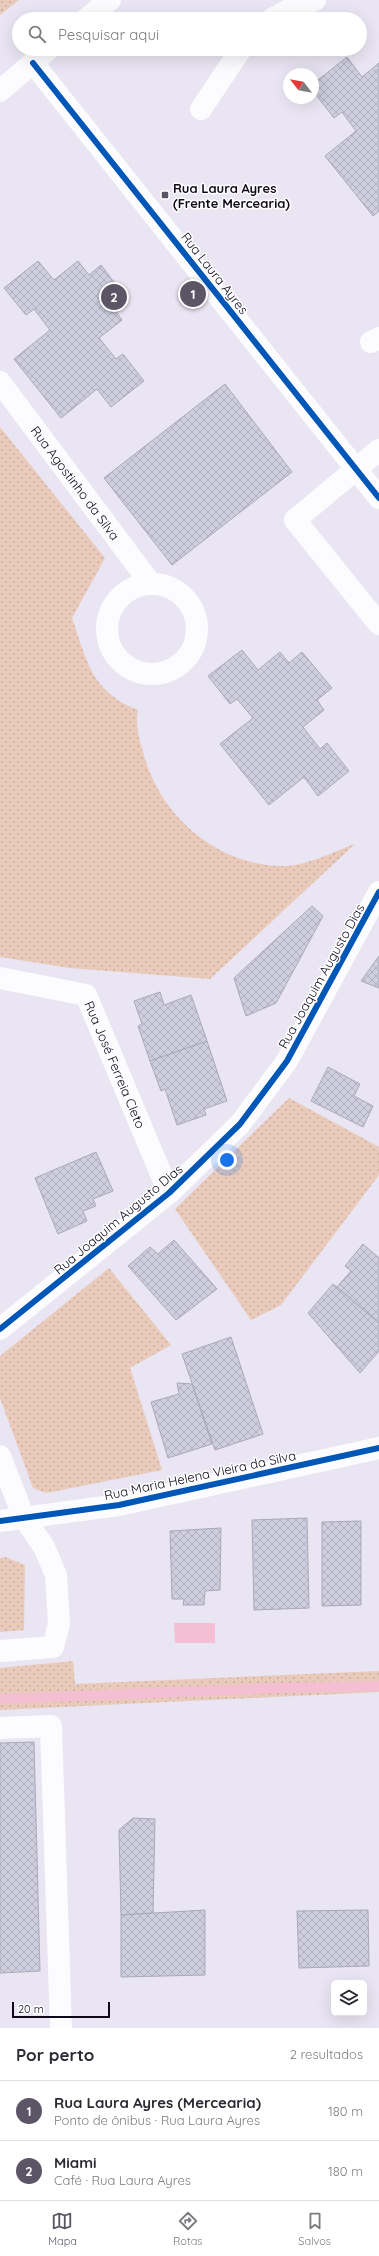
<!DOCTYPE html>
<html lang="pt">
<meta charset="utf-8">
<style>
:root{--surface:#fff;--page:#f2f2f3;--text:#2b2b33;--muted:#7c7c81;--line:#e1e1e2;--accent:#5b5566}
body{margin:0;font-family:Quicksand,sans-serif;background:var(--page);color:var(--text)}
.controls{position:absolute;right:12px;bottom:12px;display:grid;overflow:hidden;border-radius:6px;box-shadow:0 4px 16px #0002}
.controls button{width:36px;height:36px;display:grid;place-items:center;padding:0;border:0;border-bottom:1px solid var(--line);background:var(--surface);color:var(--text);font:20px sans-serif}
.compass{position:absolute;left:283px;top:68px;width:36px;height:36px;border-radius:50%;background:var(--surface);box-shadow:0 4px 16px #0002;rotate:301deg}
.scale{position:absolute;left:12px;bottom:10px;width:98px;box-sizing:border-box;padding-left:4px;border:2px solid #0f081b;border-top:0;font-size:11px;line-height:14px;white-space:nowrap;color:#0f081b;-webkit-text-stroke:3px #fff;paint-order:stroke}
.you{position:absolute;left:227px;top:1160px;width:14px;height:14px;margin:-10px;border:3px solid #fff;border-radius:50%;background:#1a73e8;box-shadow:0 0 0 6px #1a73e833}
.badge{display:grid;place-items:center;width:26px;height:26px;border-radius:50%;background:var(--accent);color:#fff;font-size:13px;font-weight:700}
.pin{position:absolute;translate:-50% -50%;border:2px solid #fff;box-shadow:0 1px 4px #0006}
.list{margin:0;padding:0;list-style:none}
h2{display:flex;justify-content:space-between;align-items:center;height:52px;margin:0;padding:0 16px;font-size:17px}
h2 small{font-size:13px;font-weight:400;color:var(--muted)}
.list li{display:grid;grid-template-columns:26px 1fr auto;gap:12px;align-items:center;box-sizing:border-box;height:60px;padding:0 16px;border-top:1px solid var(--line)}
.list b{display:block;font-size:15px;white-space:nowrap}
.list p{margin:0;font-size:13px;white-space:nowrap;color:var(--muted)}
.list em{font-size:13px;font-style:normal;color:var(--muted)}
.icon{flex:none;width:22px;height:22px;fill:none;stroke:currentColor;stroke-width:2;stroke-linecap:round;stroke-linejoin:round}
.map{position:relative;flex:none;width:379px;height:2028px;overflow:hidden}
.search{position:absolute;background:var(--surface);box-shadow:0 4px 16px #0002;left:12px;right:12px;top:12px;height:44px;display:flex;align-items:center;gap:10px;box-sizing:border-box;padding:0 14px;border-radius:22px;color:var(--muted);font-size:15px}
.sheet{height:172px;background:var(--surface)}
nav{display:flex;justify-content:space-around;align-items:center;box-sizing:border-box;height:56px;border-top:1px solid var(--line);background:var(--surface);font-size:11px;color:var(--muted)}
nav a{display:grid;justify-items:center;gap:2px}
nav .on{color:var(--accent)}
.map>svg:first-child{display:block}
</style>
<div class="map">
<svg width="379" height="2028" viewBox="0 0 379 2028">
<defs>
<pattern id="grass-dots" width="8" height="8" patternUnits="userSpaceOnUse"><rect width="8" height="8" fill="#eacbbb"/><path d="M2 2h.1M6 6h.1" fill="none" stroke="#c8ada0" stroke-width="1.8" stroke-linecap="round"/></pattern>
<pattern id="building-cross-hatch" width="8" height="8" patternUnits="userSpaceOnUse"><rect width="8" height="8" fill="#cecedf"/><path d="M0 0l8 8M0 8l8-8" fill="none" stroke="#b0afbf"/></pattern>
</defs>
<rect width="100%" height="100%" fill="#e9e5f2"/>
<g fill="url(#grass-dots)">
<polygon points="0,0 19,0 0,15"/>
<path d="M0,427l105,131 -33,60c15,43 19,74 66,92 -3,14 1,29 5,42 16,63 72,112 137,114 26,1 52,-14 75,-22l-145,135 -140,-11 -70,-11z"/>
<polygon points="289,1098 379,1147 379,1175 281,1305 251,1320 175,1209"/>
<polygon points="109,1268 171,1345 130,1368 162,1470 46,1493 33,1488 0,1398 0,1356"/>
<polygon points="5,1557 25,1565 24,1630 0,1632 0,1558"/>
<polygon points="73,1661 75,1684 379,1671 379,1692 0,1710 0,1668"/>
</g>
<polygon fill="#f4bfd3" points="174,1623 215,1623 215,1643 175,1643"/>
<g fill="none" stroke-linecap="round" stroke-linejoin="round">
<polyline stroke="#f4bfd3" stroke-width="10" points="0,1699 279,1688 379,1686"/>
</g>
<g fill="url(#building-cross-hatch)" stroke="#aaa9b9">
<polygon points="347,57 362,77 379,63 379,211 373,216 325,156 356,131 342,112 334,118 313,91 313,84"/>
<polygon points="38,261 54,280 78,261 89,275 101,265 126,298 113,308 122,320 99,338 116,359 123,354 144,381 111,407 97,389 61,418 14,359 50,330 34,309 26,315 4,288"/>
<polygon points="225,384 292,472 172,565 104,478"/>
<polygon points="242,650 258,670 280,652 289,663 302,652 332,688 317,700 324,710 303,727 320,749 327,743 349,771 318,796 304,777 269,805 220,744 253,718 237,699 230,704 208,676"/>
<polygon points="312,906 323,916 276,1003 246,1016 234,978"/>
<polygon points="379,956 379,988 361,981"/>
<polygon points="160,992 164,1005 191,995 207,1041 150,1061 138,1026 142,1024 134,1001"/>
<polygon points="207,1041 227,1101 204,1109 206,1115 177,1125 165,1089 161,1091 150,1061"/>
<polygon points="328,1067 360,1084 354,1096 373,1106 363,1127 311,1101"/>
<polygon points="96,1152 113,1191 93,1199 96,1206 83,1211 87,1221 58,1234 35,1178"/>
<polygon points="174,1240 217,1289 176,1320 128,1266 150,1247 158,1254"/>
<polygon points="363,1244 379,1258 379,1323 337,1287 351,1271 345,1266"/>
<polygon points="333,1284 379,1323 379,1351 360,1373 308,1313"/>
<polygon points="231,1337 263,1434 215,1450 182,1354"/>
<polygon points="177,1383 192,1384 212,1444 168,1458 151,1402 179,1394"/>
<polygon points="307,1518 309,1608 254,1610 252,1520"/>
<polygon points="361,1521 361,1605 322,1606 322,1522"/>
<polygon points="221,1528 220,1590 205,1591 204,1605 183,1605 184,1599 172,1599 170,1531"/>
<polygon points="34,1742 40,1971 0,1973 0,1743"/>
<polygon points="133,1818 155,1819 153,1913 121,1915 119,1830"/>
<polygon points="205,1910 205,1975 121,1977 121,1915"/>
<polygon points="368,1910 369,1966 299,1968 297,1911"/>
</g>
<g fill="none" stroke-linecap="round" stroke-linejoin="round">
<g stroke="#fcfbfd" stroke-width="22">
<polyline points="86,19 110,0"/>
<polyline points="272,19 300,4 315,0"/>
<polyline points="33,63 379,498"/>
<polyline points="0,91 49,49"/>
<polyline points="201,109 241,49"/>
<polyline points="371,342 379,338"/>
<path id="s1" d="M0,382l151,202"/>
<polyline points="379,450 295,520 379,624"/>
<circle cx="152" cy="629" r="45"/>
<path id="s2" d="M0,978l86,17 83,198"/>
<polyline points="0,1329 169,1193 240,1124 287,1061 379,892"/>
<polyline points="0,1456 24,1518 44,1547 56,1575 59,1624 53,1647 0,1651"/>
<polyline points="0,1521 119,1505 379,1448"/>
<polyline points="0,1728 51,1726 61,2028"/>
</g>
<defs>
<g id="cycleway">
<polyline points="33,63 379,498"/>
<polyline points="0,1329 169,1193 240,1124 287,1061 379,892"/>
<polyline points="0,1521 119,1505 379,1448"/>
</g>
</defs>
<use href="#cycleway" stroke="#fff" stroke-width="8"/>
<use href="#cycleway" stroke="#0057b8" stroke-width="6"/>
</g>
<rect fill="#5b5566" stroke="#fff" stroke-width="1.5" x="161" y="191" width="8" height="8" rx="2"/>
<g text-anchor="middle" stroke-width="3" stroke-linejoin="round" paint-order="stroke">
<g font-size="13" font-weight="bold" fill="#0f081b" stroke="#fff" text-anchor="start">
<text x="173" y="193">Rua Laura Ayres<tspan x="173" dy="15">(Frente Mercearia)</tspan></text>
</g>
<g font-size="13" fill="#0f081b" stroke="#fff">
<text transform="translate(215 273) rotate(52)" y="5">Rua Laura Ayres</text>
<text dy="5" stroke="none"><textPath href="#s1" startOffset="126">Rua Agostinho da Silva</textPath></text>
<text transform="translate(321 976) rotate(-61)" y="5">Rua Joaquim Augusto Dias</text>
<text dy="5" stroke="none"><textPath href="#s2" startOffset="163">Rua José Ferreia Cleto</textPath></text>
<text transform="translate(118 1219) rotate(-40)" y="5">Rua Joaquim Augusto Dias</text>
<text transform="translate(200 1475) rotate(-12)" y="5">Rua Maria Helena Vieira da Silva</text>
</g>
</g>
</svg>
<div class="controls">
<button><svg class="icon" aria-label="layers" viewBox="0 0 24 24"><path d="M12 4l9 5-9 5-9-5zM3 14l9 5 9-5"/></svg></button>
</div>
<svg class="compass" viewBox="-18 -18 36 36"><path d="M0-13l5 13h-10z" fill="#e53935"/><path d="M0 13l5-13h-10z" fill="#7c7c81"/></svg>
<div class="scale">20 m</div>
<div class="you"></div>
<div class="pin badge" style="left:193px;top:294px">1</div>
<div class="pin badge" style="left:114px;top:297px">2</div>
<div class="search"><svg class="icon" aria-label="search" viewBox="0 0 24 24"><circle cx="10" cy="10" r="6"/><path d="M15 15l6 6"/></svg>Pesquisar aqui</div>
</div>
<section class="sheet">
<h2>Por perto<small>2 resultados</small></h2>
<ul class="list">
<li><span class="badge">1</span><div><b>Rua Laura Ayres (Mercearia)</b><p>Ponto de ônibus · Rua Laura Ayres</p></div><em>180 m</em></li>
<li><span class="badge">2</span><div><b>Miami</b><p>Café · Rua Laura Ayres</p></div><em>180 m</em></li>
</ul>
</section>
<nav>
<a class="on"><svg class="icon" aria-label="map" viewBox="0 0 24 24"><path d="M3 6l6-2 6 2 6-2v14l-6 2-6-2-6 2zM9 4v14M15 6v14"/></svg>Mapa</a>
<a><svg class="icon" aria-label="directions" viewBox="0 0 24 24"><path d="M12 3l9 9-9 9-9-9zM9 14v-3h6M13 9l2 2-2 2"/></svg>Rotas</a>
<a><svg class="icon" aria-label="saved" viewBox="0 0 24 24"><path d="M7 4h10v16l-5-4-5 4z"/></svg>Salvos</a>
</nav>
